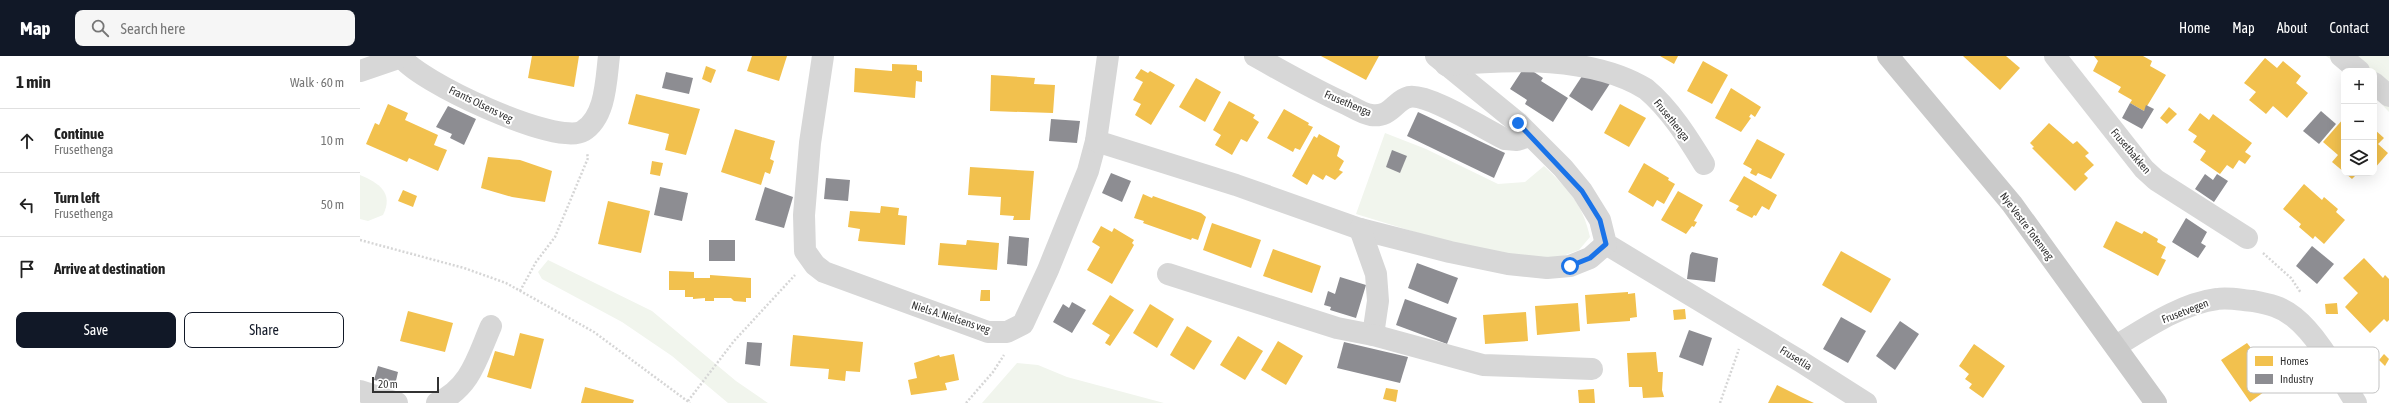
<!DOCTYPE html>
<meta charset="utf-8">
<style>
:root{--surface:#fff;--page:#f6f6f6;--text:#222;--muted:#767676;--line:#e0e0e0;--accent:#111827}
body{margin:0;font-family:"Asap Condensed",sans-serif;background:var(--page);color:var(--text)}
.controls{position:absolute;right:12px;top:12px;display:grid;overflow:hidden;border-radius:8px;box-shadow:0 4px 16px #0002}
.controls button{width:36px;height:36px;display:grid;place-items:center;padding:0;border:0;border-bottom:1px solid var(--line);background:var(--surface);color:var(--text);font:20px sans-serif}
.scale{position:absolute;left:12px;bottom:10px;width:67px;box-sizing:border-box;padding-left:4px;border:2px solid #333;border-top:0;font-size:11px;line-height:14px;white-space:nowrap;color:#333;-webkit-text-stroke:3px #fff;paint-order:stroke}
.stop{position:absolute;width:12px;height:12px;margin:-9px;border:3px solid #1a73e8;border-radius:50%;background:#fff}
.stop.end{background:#1a73e8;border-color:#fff;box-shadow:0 1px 4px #0008}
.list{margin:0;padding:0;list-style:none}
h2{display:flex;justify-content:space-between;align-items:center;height:52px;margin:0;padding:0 16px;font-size:17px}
h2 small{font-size:13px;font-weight:400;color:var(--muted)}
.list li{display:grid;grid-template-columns:26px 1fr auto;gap:12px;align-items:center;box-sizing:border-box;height:64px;padding:0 16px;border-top:1px solid var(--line)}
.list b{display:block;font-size:15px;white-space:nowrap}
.list p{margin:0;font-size:13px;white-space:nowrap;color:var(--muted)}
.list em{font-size:13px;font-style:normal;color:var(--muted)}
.actions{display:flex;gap:8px;padding:12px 16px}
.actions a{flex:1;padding:9px 0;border:1px solid var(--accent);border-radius:8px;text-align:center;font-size:14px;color:var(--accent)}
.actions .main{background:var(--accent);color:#fff}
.icon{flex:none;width:22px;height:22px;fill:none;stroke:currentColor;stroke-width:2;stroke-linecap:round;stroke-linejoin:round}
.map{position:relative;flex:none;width:2029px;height:347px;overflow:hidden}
header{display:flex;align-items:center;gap:24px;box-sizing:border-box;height:56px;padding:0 20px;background:var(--accent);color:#fff}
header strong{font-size:19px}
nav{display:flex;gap:22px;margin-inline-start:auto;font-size:14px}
.search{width:280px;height:36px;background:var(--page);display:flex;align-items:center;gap:10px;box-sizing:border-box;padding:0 14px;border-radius:8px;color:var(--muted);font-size:15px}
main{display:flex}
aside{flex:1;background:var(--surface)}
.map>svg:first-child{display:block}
</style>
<header>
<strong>Map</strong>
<div class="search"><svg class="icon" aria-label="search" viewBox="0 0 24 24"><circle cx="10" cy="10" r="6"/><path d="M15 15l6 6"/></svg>Search here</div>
<nav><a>Home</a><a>Map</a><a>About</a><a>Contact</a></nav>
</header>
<main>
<aside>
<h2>1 min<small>Walk · 60 m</small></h2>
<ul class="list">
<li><svg class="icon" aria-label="ahead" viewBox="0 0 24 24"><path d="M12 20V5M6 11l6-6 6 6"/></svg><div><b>Continue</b><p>Frusethenga</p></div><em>10 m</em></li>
<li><svg class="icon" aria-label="left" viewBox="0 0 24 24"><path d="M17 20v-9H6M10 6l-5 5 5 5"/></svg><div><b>Turn left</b><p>Frusethenga</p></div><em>50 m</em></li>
<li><svg class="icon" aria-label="arrive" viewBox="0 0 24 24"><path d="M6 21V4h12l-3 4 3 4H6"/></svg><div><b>Arrive at destination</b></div></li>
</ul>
<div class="actions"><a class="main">Save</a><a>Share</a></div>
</aside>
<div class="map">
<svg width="2029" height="347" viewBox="0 0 2029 347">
<rect width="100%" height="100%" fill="#fff"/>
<g fill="#f1f5ed">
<polygon points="1966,0 2029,0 2029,56 2014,40 2014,15 1987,15"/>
<path d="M1025,77l41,16 72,35 27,-2 19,-16c23,22 39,38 46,71l-11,13 -27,10 -52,-2 -144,-44z"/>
<path d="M0,119c19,8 34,18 23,40l-15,6 -8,-2z"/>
<polygon points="188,204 292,255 376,325 408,347 368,347 312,300 262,266 182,223 178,216"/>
<polygon points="657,307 678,309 707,321 804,347 622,347"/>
</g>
<g fill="#f2c14e">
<polygon points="172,0 219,0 214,31 168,22"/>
<polygon points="392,0 427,0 419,25 387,15"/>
<polygon points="961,0 1019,0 1006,24"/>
<polygon points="1300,0 1318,0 1314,8"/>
<polygon points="1603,0 1646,0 1660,12 1640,34"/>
<polygon points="1734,0 1783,0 1792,5 1790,10 1806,19 1784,55 1770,47 1772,44 1758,36 1761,31 1733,15 1738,5"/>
<polygon points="1905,2 1917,12 1923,5 1941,20 1936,27 1948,37 1927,62 1913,50 1906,58 1889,44 1896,36 1884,27"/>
<polygon points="1343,5 1368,19 1352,48 1327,35"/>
<polygon points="532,8 557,9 557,14 562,15 562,26 556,25 555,42 494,36 495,12 532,15"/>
<polygon points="346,10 356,14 351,27 342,23"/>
<polygon points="781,13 788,17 790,15 815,29 791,69 775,59 781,48 773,44 783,26 775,22"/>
<polygon points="631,19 675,22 674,28 695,29 693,57 630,55"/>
<polygon points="836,22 861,36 845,66 819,51"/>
<polygon points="1371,32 1401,51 1395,61 1391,58 1389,61 1391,62 1381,76 1355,62"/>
<polygon points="276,38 340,53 326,99 305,94 309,78 268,68"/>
<polygon points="869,45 895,59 893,62 899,66 887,86 881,83 872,99 855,89 861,79 853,74"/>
<polygon points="28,48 48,57 45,64 78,79 74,89 87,94 78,115 49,102 47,106 6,88 15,67 19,69"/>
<polygon points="1260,48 1286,62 1269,91 1244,77"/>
<polygon points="1809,51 1817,58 1807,68 1800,62"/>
<polygon points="924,53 949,67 948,69 953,71 940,94 935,92 933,96 907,82"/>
<polygon points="1840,57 1849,64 1853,58 1892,87 1885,96 1891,100 1885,108 1879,104 1873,113 1867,109 1860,118 1840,104 1846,95 1833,86 1837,80 1828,74"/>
<polygon points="1984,62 1984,116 1972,106 1978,99 1963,86"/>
<polygon points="1689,67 1713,88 1717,85 1729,97 1725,100 1734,109 1724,118 1728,122 1715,135 1672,92 1674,91 1670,87"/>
<polygon points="375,73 415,85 410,103 414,105 410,118 405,116 401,129 361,116"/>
<polygon points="2014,73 2024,82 2018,88 2028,97 2014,113"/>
<polygon points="959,78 980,90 977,100 984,105 979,114 983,116 975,124 966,119 963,124 953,118 947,129 932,120 954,80 957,82"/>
<polygon points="1397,83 1425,98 1411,123 1398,117 1396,120 1390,117 1392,113 1383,108"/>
<polygon points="128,101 160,104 192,115 185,146 152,141 121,132"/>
<polygon points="292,105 303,107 300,120 290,118"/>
<polygon points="1284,107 1309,122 1308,124 1315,128 1304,148 1297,144 1293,151 1268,136"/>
<polygon points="610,111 674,115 670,164 653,164 654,160 640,159 641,141 608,139"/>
<polygon points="1985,117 1998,117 1992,123"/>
<polygon points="1384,120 1417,139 1409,154 1402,150 1396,160 1394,159 1392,162 1376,154 1379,150 1369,145"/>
<polygon points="1944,128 1962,144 1964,141 1978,153 1976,156 1985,164 1964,188 1955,180 1953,183 1939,171 1941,168 1923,153"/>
<polygon points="43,134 57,140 53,151 38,145"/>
<polygon points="1318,135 1343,149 1334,165 1337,166 1334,171 1332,170 1326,178 1301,164"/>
<polygon points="783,138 792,142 793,140 841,157 846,161 838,184 832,182 831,184 783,167 784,165 774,162"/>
<polygon points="248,145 290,155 281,197 238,188"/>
<polygon points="521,150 539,152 538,159 547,160 545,189 498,185 500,173 488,171 490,155 520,157"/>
<polygon points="1756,165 1782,178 1784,175 1798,183 1797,186 1806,191 1801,202 1806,204 1798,220 1743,191"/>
<polygon points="852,167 901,184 891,212 843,194"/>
<polygon points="741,170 752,176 754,172 774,184 772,187 774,189 752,228 727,214 740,191 732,186"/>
<polygon points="607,184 639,187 637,214 578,209 580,187 606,189"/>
<polygon points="913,193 961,210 952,237 903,220"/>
<polygon points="1481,195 1531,223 1511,257 1462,229"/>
<polygon points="2004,202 2023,222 2025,219 2029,223 2029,264 2027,266 2024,263 2010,277 1985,251 1998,237 1983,222"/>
<polygon points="309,215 334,216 334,222 350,222 350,219 391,222 391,242 386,242 386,246 374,245 371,242 354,242 354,245 345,245 345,242 333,243 333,241 325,241 325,234 309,234"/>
<polygon points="621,234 630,234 630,245 620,245"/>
<polygon points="1268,236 1268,238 1275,237 1277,261 1270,262 1270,265 1227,268 1225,239"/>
<polygon points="750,239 774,254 750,290 745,287 750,279 732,268"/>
<polygon points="1218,247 1220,275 1177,279 1175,250"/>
<polygon points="1977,247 1978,258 1966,258 1965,248"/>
<polygon points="790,248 814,263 797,292 773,277"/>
<polygon points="1325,253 1326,263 1314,264 1313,254"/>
<polygon points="48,255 93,267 85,296 40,285"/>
<polygon points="1166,256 1168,285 1125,288 1123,259"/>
<polygon points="827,270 852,285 834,314 810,299"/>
<polygon points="160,277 184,283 171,333 127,321 135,295 154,300"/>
<polygon points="433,279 503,286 500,316 486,315 485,325 468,323 469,313 430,310"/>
<polygon points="878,280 903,295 885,324 860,309"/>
<polygon points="918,285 943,300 926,329 901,314"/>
<polygon points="1887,287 1910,316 1908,317 1915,328 1890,346 1861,304"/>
<polygon points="1614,288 1645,310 1623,342 1609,332 1612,328 1605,323 1609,318 1599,310"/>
<polygon points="1296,296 1298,316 1303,316 1302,334 1304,341 1283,342 1282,331 1269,331 1267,297"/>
<polygon points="594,298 599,324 585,327 587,334 551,339 548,324 557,322 554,307 579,299 580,301"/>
<polygon points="2024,298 2029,303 2025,310 2019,304"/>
<polygon points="1417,329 1441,341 1454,347 1408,347"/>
<polygon points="225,331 274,344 273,347 221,347"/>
<polygon points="1026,332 1038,334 1036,346 1023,343"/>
<polygon points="1234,333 1235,347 1219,347 1218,334"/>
</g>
<g fill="#8d8d92">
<polygon points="1165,10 1183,22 1181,25 1208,42 1193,66 1165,48 1167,44 1150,33"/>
<polygon points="1228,11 1251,26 1232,55 1209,40"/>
<polygon points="306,16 333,22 329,38 302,32"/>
<polygon points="1770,47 1784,55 1786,49 1794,53 1782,73 1762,62"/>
<polygon points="88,50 116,63 104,89 90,82 92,78 76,71"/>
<polygon points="1961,55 1976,68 1959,88 1943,75"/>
<polygon points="1058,56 1145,97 1134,122 1047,80"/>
<polygon points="691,63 720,65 717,87 689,85"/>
<polygon points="1032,94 1047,100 1040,117 1026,111"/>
<polygon points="751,117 771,125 762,146 742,137"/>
<polygon points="1845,118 1853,124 1857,118 1868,125 1854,146 1835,133"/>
<polygon points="466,122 490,124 488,145 464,143"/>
<polygon points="300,131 328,137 322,165 294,159"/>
<polygon points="405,131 433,141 424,172 395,164"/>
<polygon points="1826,162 1847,176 1841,187 1846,190 1838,202 1812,186"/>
<polygon points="649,180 669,182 667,210 647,208"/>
<rect x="349" y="184" width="26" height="21"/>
<polygon points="1952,190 1974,208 1957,228 1936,210"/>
<polygon points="1332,196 1358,202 1355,226 1327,223 1330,199"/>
<polygon points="1057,207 1098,222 1088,248 1048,232"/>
<polygon points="980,221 1006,229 996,262 970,254 971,251 964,249 968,235 975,238"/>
<polygon points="1045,243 1097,262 1087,288 1036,269"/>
<polygon points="712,246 726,254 712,277 693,266 703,248 709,252"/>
<polygon points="1481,261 1506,275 1488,307 1463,293"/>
<polygon points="1540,265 1559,278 1535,314 1516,300"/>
<polygon points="1329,274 1352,282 1343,310 1319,301"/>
<polygon points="387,286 402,287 400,310 385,308"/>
<polygon points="984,286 1048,301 1040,327 977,312"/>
<polygon points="18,310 38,316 35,329 14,324"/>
</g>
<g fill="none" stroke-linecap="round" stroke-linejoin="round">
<g stroke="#d6d6d6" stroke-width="2.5" stroke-dasharray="2 2" stroke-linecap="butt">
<polyline points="0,184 104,212 146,227 234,276 330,347"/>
<polyline points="1903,197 1931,222 1941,237"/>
<polyline points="160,235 176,206 195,181 228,102 227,97"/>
<polyline points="328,345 374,285 435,219"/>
<polyline points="606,347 633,316 644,299"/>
<polyline points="1360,347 1379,293"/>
</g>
<g stroke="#d7d7d7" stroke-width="22">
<path d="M41,0c13,24 157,91 182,75 23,-14 23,-51 26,-75"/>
<polyline points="463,0 450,87 444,159 445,195 455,209 464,216 628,276 647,276 663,268 688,214 728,115 736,85 748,0"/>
<path d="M895,0c30,17 60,34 91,48 8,4 17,10 25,11 20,3 24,-15 38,-18 19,-4 77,33 96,42l12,1 13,-4"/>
<polyline points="1076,0 1158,67 1203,112 1222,135 1240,164 1246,188 1440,305 1506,347"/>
<polyline points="1695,0 1784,113 1796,124 1887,182"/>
<polyline points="1981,0 1999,15"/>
<path d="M1086,9c65,-6 146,-9 200,24 24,20 42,49 58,75"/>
<polyline points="0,15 41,1"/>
<polyline points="2014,27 2029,40"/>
<polyline points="736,85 876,129 1000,173 1090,196 1148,208 1187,212 1210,210 1230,202 1246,188"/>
<polyline points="808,218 977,272 1013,279 1018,245 1016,218 1000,173"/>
<polyline points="1013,279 1123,309 1232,313"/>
<path d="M1756,290c30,-18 64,-42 101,-47 11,-2 24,1 36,2 16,3 29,6 41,16 25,20 45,59 62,86"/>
<polyline points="0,335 37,347"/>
<path d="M77,347c34,-16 40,-45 54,-77"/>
</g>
<polyline stroke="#cacaca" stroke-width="22" points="1528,0 1652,148 1796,347"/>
</g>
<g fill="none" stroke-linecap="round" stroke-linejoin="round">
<polyline stroke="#1a73e8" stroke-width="5" points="1158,67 1222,135 1240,164 1246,188 1230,202 1210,210"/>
</g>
<g text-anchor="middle" stroke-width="4" stroke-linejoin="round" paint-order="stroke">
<g font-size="11" fill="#333" stroke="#fff">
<text transform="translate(988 47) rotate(23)" y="4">Frusethenga</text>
<text transform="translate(121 48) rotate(26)" y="4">Frants Olsens veg</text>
<text transform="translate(1312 64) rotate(51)" y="4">Frusethenga</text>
<text transform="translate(1771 95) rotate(50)" y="4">Frusetbakken</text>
<text transform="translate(1667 170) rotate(53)" y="4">Nye Vestre Totenveg</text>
<text transform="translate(1825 255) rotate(-21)" y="4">Frusetvegen</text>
<text transform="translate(591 261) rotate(18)" y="4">Niels A. Nielsens veg</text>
<text transform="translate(1436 302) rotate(32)" y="4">Frusetlia</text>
</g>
</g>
<rect x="1887" y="291" width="132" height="46" rx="6" fill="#fff" stroke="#c2c2c2" stroke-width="1"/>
<rect x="1895" y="300" width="18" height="10" fill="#f2c14e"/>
<rect x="1895" y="318" width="18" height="10" fill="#8d8d92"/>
<g font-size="11" fill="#333">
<text x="1920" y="309">Homes</text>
<text x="1920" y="327">Industry</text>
</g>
</svg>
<div class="controls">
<button>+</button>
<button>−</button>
<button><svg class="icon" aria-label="layers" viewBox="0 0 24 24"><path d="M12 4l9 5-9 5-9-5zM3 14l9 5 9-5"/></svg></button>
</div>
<div class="scale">20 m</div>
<div class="stop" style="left:1210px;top:210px"></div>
<div class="stop end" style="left:1158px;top:67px"></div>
</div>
</main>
